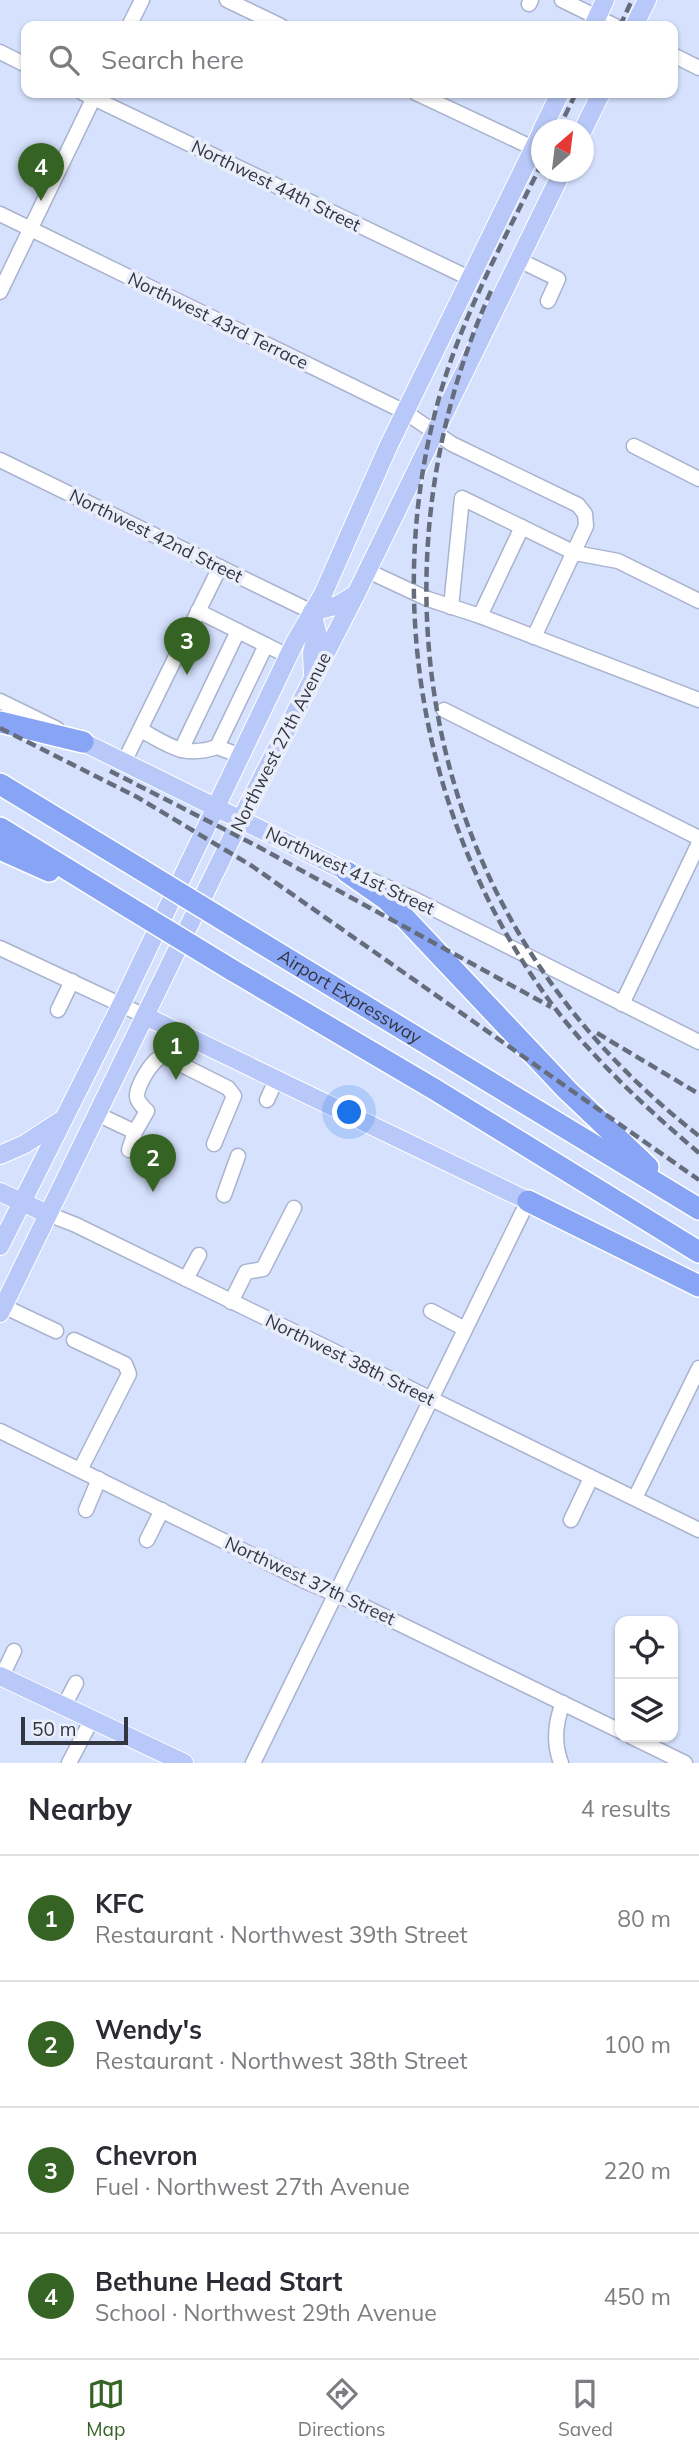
<!DOCTYPE html>
<meta charset="utf-8">
<style>
:root{--surface:#fff;--page:#f7f7f7;--text:#2b2b33;--muted:#7c7c81;--line:#e1e1e2;--accent:#346324}
body{margin:0;font-family:Mulish,sans-serif;background:var(--page);color:var(--text)}
.controls{position:absolute;right:21px;bottom:21px;display:grid;overflow:hidden;border-radius:14px;box-shadow:0 2px 5px #0004}
.controls button{width:63px;height:63px;display:grid;place-items:center;padding:0;border:0;border-bottom:2px solid var(--line);background:var(--surface);color:var(--text);font:35px sans-serif}
.compass{position:absolute;left:531px;top:119px;width:63px;height:63px;border-radius:50%;background:var(--surface);box-shadow:0 2px 5px #0004;rotate:28deg}
.scale{position:absolute;left:21px;bottom:18px;width:107px;box-sizing:border-box;padding-left:7px;border:4px solid #313641;border-top:0;font-size:19px;line-height:24px;white-space:nowrap;color:#313641;-webkit-text-stroke:5px #eaeefa;paint-order:stroke}
.you{position:absolute;left:350px;top:1113px;width:24px;height:24px;margin:-18px;border:5px solid #fff;border-radius:50%;background:#1a73e8;box-shadow:0 0 0 10px #1a73e833}
.badge{display:grid;place-items:center;width:46px;height:46px;border-radius:50%;background:var(--accent);color:#fff;font-size:23px;font-weight:700}
.pin{position:absolute;translate:-50% -58px;filter:drop-shadow(0 2px 4px #0008)}
.pin::after{content:'';position:absolute;top:37px;width:24px;height:21px;background:inherit;clip-path:polygon(0 0,100% 0,50% 100%)}
.list{margin:0;padding:0;list-style:none}
h2{display:flex;justify-content:space-between;align-items:center;height:91px;margin:0;padding:0 28px;font-size:30px}
h2 small{font-size:23px;font-weight:400;color:var(--muted)}
.list li{display:grid;grid-template-columns:46px 1fr auto;gap:21px;align-items:center;box-sizing:border-box;height:126px;padding:0 28px;border-top:2px solid var(--line)}
.list b{display:block;font-size:26px;white-space:nowrap}
.list p{margin:0;font-size:23px;white-space:nowrap;color:var(--muted)}
.list em{font-size:23px;font-style:normal;color:var(--muted)}
.icon{flex:none;width:38px;height:38px;fill:none;stroke:currentColor;stroke-width:2;stroke-linecap:round;stroke-linejoin:round}
.map{position:relative;flex:none;width:699px;height:1763px;overflow:hidden}
.search{position:absolute;background:var(--surface);box-shadow:0 2px 5px #0004;left:21px;right:21px;top:21px;height:77px;display:flex;align-items:center;gap:18px;box-sizing:border-box;padding:0 24px;border-radius:14px;color:var(--muted);font-size:26px}
.sheet{height:595px;background:var(--surface)}
nav{display:flex;justify-content:space-around;align-items:center;box-sizing:border-box;height:98px;border-top:2px solid var(--line);background:var(--surface);font-size:19px;color:var(--muted)}
nav a{display:grid;justify-items:center;gap:4px}
nav .on{color:var(--accent)}
.map>svg:first-child{display:block}
</style>
<div class="map">
<svg width="699" height="1763" viewBox="0 0 699 1763">
<rect width="100%" height="100%" fill="#d6e1fe"/>
<g fill="none" stroke-linecap="round" stroke-linejoin="round">
<defs>
<g id="minor">
<polyline points="227,0 281,26"/>
<polyline points="562,0 615,26"/>
<polyline points="529,4 531,0"/>
<polyline points="129,26 142,0"/>
<polyline points="0,52 26,65"/>
<polyline points="673,55 699,68"/>
<polyline points="83,93 469,278"/>
<polyline points="416,93 533,148"/>
<polyline points="0,214 405,412 452,444 578,505 585,514 586,526 534,637"/>
<polyline points="519,260 558,279 548,301"/>
<polyline points="0,292 96,93"/>
<polyline points="634,446 699,479"/>
<polyline points="0,460 312,612"/>
<polyline points="368,571 428,599 480,616 699,700"/>
<polyline points="451,607 462,498 575,553 618,561 699,601"/>
<polyline points="198,611 288,656"/>
<polyline points="480,616 522,527"/>
<polyline points="0,701 57,729"/>
<polyline points="444,710 699,838"/>
<path d="M141,730c29,16 42,28 76,17l24,9"/>
<polyline points="217,747 266,645"/>
<polyline points="181,750 238,631"/>
<polyline points="124,762 220,567"/>
<polyline points="364,877 416,900 699,1042"/>
<polyline points="0,948 145,1016"/>
<polyline points="622,1004 699,843"/>
<polyline points="58,1010 72,981"/>
<polyline points="267,1100 276,1080"/>
<polyline points="97,1114 135,1132 129,1150"/>
<path d="M135,1132l12,-21c-4,-4 -9,-8 -10,-14 -1,-10 16,-40 27,-41l64,32 6,8 -20,48"/>
<polyline points="224,1195 238,1156"/>
<polyline points="48,1214 76,1225 699,1530"/>
<polyline points="186,1279 199,1255"/>
<polyline points="231,1302 246,1272 263,1269 294,1208"/>
<polyline points="3,1306 56,1331"/>
<polyline points="431,1311 465,1329"/>
<polyline points="74,1340 125,1364 129,1374 80,1470"/>
<polyline points="0,1431 307,1582 365,1607 620,1731"/>
<polyline points="635,1498 699,1368"/>
<polyline points="86,1510 99,1479"/>
<polyline points="571,1520 591,1478"/>
<polyline points="147,1540 162,1510"/>
<polyline points="2,1676 14,1651"/>
<polyline points="64,1706 76,1683"/>
<polyline points="632,1737 685,1763"/>
<polyline points="69,1763 92,1719"/>
<polyline points="253,1763 528,1201"/>
<path d="M561,1763c-8,-21 -6,-40 2,-60"/>
</g>
<g id="major">
<polyline points="593,26 605,0"/>
<polyline points="634,26 647,0"/>
<polyline points="542,130 560,93"/>
<polyline points="583,130 601,93"/>
<polyline points="313,673 312,653 317,632 312,612 338,605 356,594"/>
<polyline points="83,742 347,872"/>
<polyline points="145,1016 528,1201"/>
<polyline points="0,1155 25,1144 60,1121"/>
<polyline points="0,1192 48,1214"/>
<polyline points="0,1246 121,1005 295,642 323,594 388,447 542,131"/>
<polyline points="0,1313 241,819 356,594 562,172"/>
<polyline points="0,1676 184,1763"/>
</g>
<g id="highway">
<polyline points="0,722 83,742"/>
<polyline points="0,784 140,869"/>
<polyline points="0,828 122,903"/>
<polyline points="0,849 49,871"/>
<polyline points="347,872 387,900 401,914 567,1090 648,1167"/>
<path id="s1" d="M248,935l451,274"/>
<polyline points="232,970 434,1089 699,1252"/>
<polyline points="528,1201 699,1286"/>
</g>
</defs>
<use href="#minor" stroke="#a9b3cf" stroke-width="17"/>
<use href="#major" stroke="#fff" stroke-width="20"/>
<use href="#highway" stroke="#fff" stroke-width="24"/>
<use href="#minor" stroke="#fff" stroke-width="14"/>
<use href="#major" stroke="#b8c8f8" stroke-width="18"/>
<use href="#highway" stroke="#88a4f4" stroke-width="21"/>
<g stroke="#656c7c" stroke-width="4.5" stroke-dasharray="10 5" stroke-linecap="butt">
<polyline points="620,26 632,0"/>
<polyline points="558,130 576,93"/>
<path d="M542,163c-35,71 -74,142 -98,218 -65,210 -23,445 107,622 42,56 95,105 148,150"/>
<path d="M491,291c-104,231 -84,502 71,707 39,52 86,98 137,138"/>
<polyline points="0,728 137,797 252,866 699,1180"/>
<polyline points="110,771 255,845 551,1007"/>
<polyline points="597,1033 699,1094"/>
</g>
<defs>
<g id="highway-bridge">
<polyline points="140,869 248,935"/>
<polyline points="122,903 232,970"/>
</g>
</defs>
<use href="#highway-bridge" stroke="#fff" stroke-width="24" stroke-linecap="butt"/>
<use href="#highway-bridge" stroke="#88a4f4" stroke-width="21"/>
</g>
<g text-anchor="middle" stroke-width="7" stroke-linejoin="round" paint-order="stroke">
<g font-size="18" fill="#313641" stroke="#eaeefa">
<text transform="translate(276 186) rotate(26)" y="6">Northwest 44th Street</text>
<text transform="translate(218 321) rotate(26)" y="6">Northwest 43rd Terrace</text>
<text transform="translate(156 536) rotate(26)" y="6">Northwest 42nd Street</text>
<text transform="translate(281 742) rotate(-63)" y="6">Northwest 27th Avenue</text>
<text transform="translate(350 871) rotate(25)" y="6">Northwest 41st Street</text>
<text dy="6" stroke="none"><textPath href="#s1" startOffset="119">Airport Expressway</textPath></text>
<text transform="translate(350 1360) rotate(26)" y="6">Northwest 38th Street</text>
<text transform="translate(310 1581) rotate(25)" y="6">Northwest 37th Street</text>
</g>
</g>
</svg>
<div class="controls">
<button><svg class="icon" aria-label="locate" viewBox="0 0 24 24"><circle cx="12" cy="12" r="6"/><path d="M12 2v4M12 18v4M2 12h4M18 12h4"/></svg></button>
<button><svg class="icon" aria-label="layers" viewBox="0 0 24 24"><path d="M12 4l9 5-9 5-9-5zM3 14l9 5 9-5"/></svg></button>
</div>
<svg class="compass" viewBox="-18 -18 36 36"><path d="M0-13l5 13h-10z" fill="#e53935"/><path d="M0 13l5-13h-10z" fill="#7c7c81"/></svg>
<div class="scale">50 m</div>
<div class="you"></div>
<div class="pin badge" style="left:176px;top:1080px">1</div>
<div class="pin badge" style="left:153px;top:1192px">2</div>
<div class="pin badge" style="left:187px;top:675px">3</div>
<div class="pin badge" style="left:41px;top:201px">4</div>
<div class="search"><svg class="icon" aria-label="search" viewBox="0 0 24 24"><circle cx="10" cy="10" r="6"/><path d="M15 15l6 6"/></svg>Search here</div>
</div>
<section class="sheet">
<h2>Nearby<small>4 results</small></h2>
<ul class="list">
<li><span class="badge">1</span><div><b>KFC</b><p>Restaurant · Northwest 39th Street</p></div><em>80 m</em></li>
<li><span class="badge">2</span><div><b>Wendy's</b><p>Restaurant · Northwest 38th Street</p></div><em>100 m</em></li>
<li><span class="badge">3</span><div><b>Chevron</b><p>Fuel · Northwest 27th Avenue</p></div><em>220 m</em></li>
<li><span class="badge">4</span><div><b>Bethune Head Start</b><p>School · Northwest 29th Avenue</p></div><em>450 m</em></li>
</ul>
</section>
<nav>
<a class="on"><svg class="icon" aria-label="map" viewBox="0 0 24 24"><path d="M3 6l6-2 6 2 6-2v14l-6 2-6-2-6 2zM9 4v14M15 6v14"/></svg>Map</a>
<a><svg class="icon" aria-label="directions" viewBox="0 0 24 24"><path d="M12 3l9 9-9 9-9-9zM9 14v-3h6M13 9l2 2-2 2"/></svg>Directions</a>
<a><svg class="icon" aria-label="saved" viewBox="0 0 24 24"><path d="M7 4h10v16l-5-4-5 4z"/></svg>Saved</a>
</nav>
